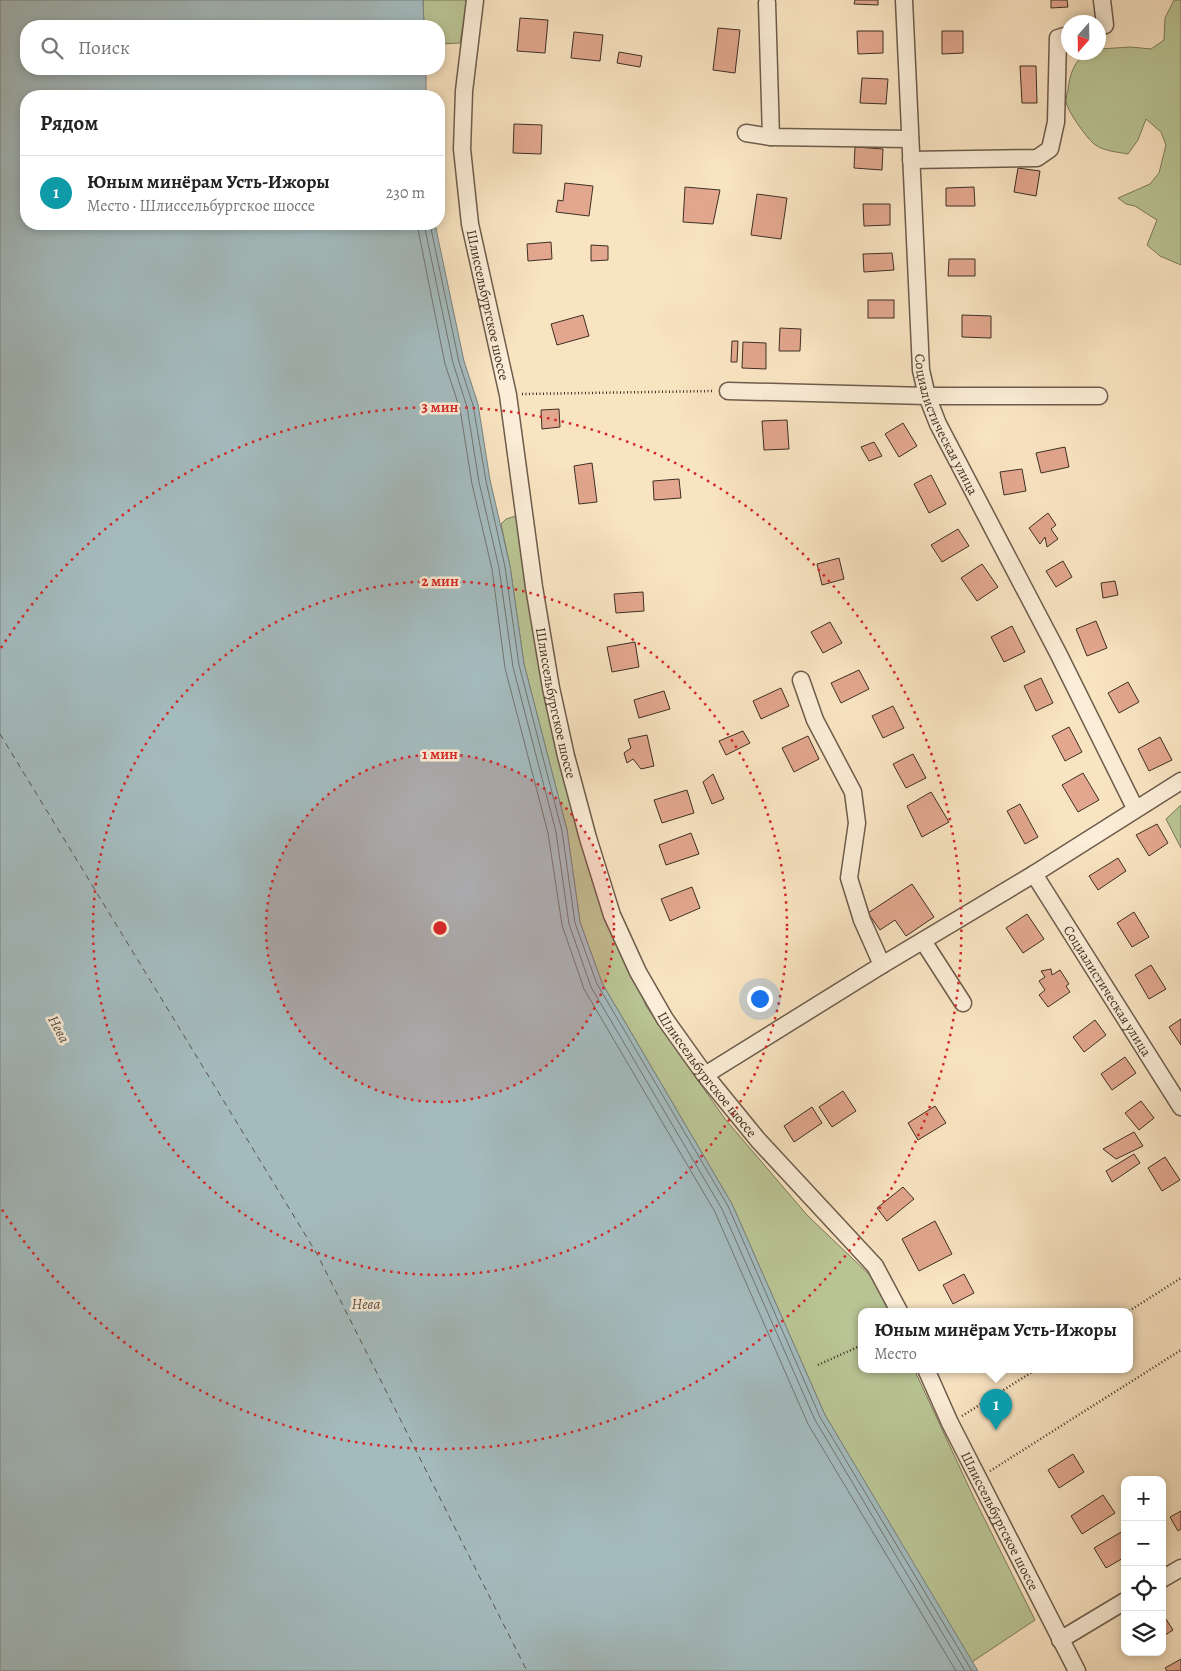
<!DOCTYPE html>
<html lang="ru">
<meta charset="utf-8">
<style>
:root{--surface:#fff;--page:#f6f6f6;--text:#222;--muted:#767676;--line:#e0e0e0;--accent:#db2777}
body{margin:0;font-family:Alegreya,serif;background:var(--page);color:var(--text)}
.controls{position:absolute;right:15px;bottom:15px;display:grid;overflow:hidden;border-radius:10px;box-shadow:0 2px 8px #0003}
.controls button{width:45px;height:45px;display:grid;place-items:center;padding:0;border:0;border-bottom:1px solid var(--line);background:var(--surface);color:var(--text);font:25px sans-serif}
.compass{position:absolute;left:1061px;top:15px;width:45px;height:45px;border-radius:50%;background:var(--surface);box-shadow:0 2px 8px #0003;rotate:200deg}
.you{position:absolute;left:759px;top:998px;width:18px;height:18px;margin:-12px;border:4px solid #fff;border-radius:50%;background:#1a73e8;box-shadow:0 0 0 8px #1a73e833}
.badge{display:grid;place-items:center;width:32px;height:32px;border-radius:50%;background:var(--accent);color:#fff;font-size:16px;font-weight:700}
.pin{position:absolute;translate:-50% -41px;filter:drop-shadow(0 1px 2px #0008)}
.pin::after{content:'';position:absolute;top:26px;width:18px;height:15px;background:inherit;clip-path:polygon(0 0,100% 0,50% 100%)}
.popup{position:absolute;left:858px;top:1308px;width:275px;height:65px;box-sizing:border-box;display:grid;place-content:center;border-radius:10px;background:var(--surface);filter:drop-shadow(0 1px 4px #0005);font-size:16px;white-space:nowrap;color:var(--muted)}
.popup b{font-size:19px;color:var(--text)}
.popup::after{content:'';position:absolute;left:50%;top:100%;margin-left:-10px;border:10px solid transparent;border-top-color:var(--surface)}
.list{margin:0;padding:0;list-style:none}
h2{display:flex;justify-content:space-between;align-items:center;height:65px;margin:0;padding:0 20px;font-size:21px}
h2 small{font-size:16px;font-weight:400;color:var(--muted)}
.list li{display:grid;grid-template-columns:32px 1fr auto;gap:15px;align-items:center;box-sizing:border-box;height:75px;padding:0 20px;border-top:1px solid var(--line)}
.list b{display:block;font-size:19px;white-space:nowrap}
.list p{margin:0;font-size:16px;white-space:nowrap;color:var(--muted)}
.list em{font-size:16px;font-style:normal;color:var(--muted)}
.icon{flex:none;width:28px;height:28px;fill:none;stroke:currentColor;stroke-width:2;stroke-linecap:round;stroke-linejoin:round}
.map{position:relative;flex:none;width:1181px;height:1671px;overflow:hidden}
.search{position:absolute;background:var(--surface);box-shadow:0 2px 8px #0003;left:20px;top:20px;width:425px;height:55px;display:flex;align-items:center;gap:12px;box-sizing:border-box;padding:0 18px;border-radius:20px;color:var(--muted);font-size:19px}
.panel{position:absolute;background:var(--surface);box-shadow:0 2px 8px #0003;left:20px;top:90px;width:425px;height:140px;border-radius:20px}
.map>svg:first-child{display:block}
</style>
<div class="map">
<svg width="1181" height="1671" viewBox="0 0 1181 1671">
<rect width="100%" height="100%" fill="#f9e4c2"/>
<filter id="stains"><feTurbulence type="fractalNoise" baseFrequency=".004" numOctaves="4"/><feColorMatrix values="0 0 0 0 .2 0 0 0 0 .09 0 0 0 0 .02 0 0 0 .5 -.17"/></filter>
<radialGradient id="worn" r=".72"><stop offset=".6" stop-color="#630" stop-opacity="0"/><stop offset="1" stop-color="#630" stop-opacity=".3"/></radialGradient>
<g fill="#bac595" stroke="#7c7a5c">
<polygon points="423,0 467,0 460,43 439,44 439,26 424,26"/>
<path d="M1174,0h7v265l-21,-9 -13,-11 10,-25 -22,-14 -9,-2 -8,-6 32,-14 9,-11 7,-28 -5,-13 -15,-13 -8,21 -10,14c-11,-2 -25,-3 -34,-10 -8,-7 -26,-32 -28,-42 0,-4 1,-9 2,-12 2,-19 9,-38 30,-38l1,-3 32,-2 20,2 13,-9 1,-22z"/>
<polygon points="516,516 527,557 540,629 626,955 646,1006 725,1119 807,1215 876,1281 889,1311 862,1311 862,1369 914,1369 974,1498 1035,1620 972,1662 825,1415 732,1204 602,983 580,922 567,830 524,664 510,566 501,524 506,519"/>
<polygon points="1181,805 1181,848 1166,819"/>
</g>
<polygon fill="#a4bbbe" stroke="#7b8380" points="0,0 423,0 424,26 26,26 26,69 426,69 426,96 26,96 26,224 435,224 464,361 478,404 490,480 510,566 524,664 567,830 580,922 602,983 732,1204 825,1415 978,1671 0,1671"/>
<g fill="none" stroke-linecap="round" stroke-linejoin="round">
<g stroke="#717570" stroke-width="1">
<polyline points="417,224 445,364 460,409 472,484 492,569 505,668 548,833 562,925 584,989 715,1212 808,1424 956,1671"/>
<polyline points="424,224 453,363 467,407 479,482 499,568 513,667 556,832 569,924 591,987 722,1209 815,1420 965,1671"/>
<polyline points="430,224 459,362 473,405 486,481 505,567 519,665 562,831 575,923 597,984 728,1206 820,1417 972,1671"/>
</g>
<polyline stroke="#58524a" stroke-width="1" stroke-dasharray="6 5" stroke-linecap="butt" points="0,734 317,1254 527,1671"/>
</g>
<g fill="#e2a78e" stroke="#3e2f23">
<polygon points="855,0 878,0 878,5 854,4"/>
<polygon points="1051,0 1067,0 1068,7 1051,8"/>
<polygon points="520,18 548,20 545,53 517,51"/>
<polygon points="718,28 740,30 735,73 713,70"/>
<polygon points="857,31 883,31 883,53 858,54"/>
<polygon points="942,31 963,31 963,53 942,54"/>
<polygon points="574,32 603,35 600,61 571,58"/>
<polygon points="619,52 642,56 640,67 617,63"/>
<polygon points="1020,66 1036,66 1037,103 1022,103"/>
<polygon points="862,78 888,79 886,104 860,103"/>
<polygon points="514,124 542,125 541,154 513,153"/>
<polygon points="855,147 883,149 882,170 854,168"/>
<polygon points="1018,168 1040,171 1036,196 1014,192"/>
<polygon points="565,183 593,186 589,216 556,212 558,200 563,201"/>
<polygon points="685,187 720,190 713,224 683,222"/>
<polygon points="974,187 975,206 946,206 946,188"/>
<polygon points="757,194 787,198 781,239 751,235"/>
<polygon points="863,204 890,204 890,225 864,226"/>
<polygon points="551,242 552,259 528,261 527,244"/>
<polygon points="591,245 608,246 608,260 591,261"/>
<polygon points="892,253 894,270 864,272 863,254"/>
<polygon points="949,259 975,259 975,276 948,276"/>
<rect x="868" y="300" width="26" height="18"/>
<polygon points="583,315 589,336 557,345 551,324"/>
<polygon points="962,315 991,316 991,338 962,337"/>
<polygon points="780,328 801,329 800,351 779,351"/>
<polygon points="732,341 738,341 737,362 731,362"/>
<polygon points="743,342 766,343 766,369 742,368"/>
<polygon points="559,409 560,427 542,429 541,410"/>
<polygon points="787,420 789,449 764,450 762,421"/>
<polygon points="903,423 917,446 899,457 885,434"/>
<polygon points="874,442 882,456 869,461 861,447"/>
<polygon points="1065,447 1069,467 1041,473 1036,453"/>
<polygon points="592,463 597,502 579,504 574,466"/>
<polygon points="1022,469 1026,491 1004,495 1000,472"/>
<polygon points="931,475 946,504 929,513 914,484"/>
<polygon points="679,479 681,498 654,500 653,481"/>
<polygon points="1048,513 1056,525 1051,529 1058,539 1047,547 1045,537 1040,544 1029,528"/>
<polygon points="958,529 969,546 942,562 931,545"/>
<polygon points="839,558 844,579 822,585 817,564"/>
<polygon points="1063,561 1072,577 1056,587 1046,571"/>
<polygon points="982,564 998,587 977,601 961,578"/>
<polygon points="1115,581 1118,595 1103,598 1101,583"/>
<polygon points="643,592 644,611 616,613 614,594"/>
<polygon points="1096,621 1107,648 1087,656 1076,629"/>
<polygon points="830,622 842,643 823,653 811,632"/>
<polygon points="1012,626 1025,652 1004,662 991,637"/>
<polygon points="635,642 639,667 612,672 607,647"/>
<polygon points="859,670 869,689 841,703 831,683"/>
<polygon points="1041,678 1053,703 1036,711 1024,686"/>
<polygon points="1128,682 1139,702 1119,713 1108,693"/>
<polygon points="781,688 789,706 761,719 753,701"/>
<polygon points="664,691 670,709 639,718 634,700"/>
<polygon points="893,706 904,728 883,738 872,716"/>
<polygon points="1069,727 1082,752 1065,761 1052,736"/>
<polygon points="743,731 750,743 726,755 719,741"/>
<polygon points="647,735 654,766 641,769 633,759 627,763 624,753 631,748 628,739"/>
<polygon points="808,736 819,759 794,772 782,748"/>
<polygon points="1160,737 1172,760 1149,771 1138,749"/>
<polygon points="913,754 926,778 906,788 893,764"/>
<polygon points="1083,773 1099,800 1078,812 1062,785"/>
<polygon points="713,774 724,799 712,804 703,782"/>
<polygon points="687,790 694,813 662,823 654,800"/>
<polygon points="931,792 949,822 922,837 907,806"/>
<polygon points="1020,804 1038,837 1025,844 1007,811"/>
<polygon points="1157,824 1168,843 1149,856 1136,835"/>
<polygon points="691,833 699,854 666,865 659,845"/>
<polygon points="1118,858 1126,871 1098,890 1089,876"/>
<polygon points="912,884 934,917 906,936 895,920 880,930 868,913"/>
<polygon points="692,887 700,908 670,921 661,899"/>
<polygon points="1134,912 1149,937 1132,947 1117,923"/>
<polygon points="1027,914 1044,939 1023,953 1006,928"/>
<polygon points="1151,965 1166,989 1149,999 1135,975"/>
<polygon points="1051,969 1052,975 1060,970 1069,984 1066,986 1070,992 1048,1007 1039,995 1045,990 1039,981 1045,977 1041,971"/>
<polygon points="1181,1019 1181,1045 1169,1027"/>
<polygon points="1095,1020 1106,1035 1084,1052 1073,1037"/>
<polygon points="1125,1057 1136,1073 1112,1090 1101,1074"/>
<polygon points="843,1091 856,1111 832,1127 819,1107"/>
<polygon points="1141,1101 1154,1118 1139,1130 1125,1113"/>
<polygon points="935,1106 946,1123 918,1140 908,1123"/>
<polygon points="812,1107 822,1123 794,1142 784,1126"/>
<polygon points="1134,1132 1143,1146 1116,1159 1103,1149"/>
<polygon points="1134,1154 1140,1163 1112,1182 1106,1171"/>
<polygon points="1165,1157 1180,1180 1162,1191 1148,1168"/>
<polygon points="903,1187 914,1199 887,1221 877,1208"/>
<polygon points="935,1221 952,1254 919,1271 902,1239"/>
<polygon points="964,1274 974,1293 953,1304 943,1285"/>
<polygon points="1073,1454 1084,1472 1059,1488 1048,1470"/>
<polygon points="1103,1495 1115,1513 1082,1534 1071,1516"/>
<polygon points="1181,1511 1181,1529 1178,1531 1170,1517"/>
<polygon points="1123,1531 1125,1534 1125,1557 1106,1568 1094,1548"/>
<polygon points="1162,1613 1173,1630 1162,1637"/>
<polygon points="1181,1659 1181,1671 1167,1671 1165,1668"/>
</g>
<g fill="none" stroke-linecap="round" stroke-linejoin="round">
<defs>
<g id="minor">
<path id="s1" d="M475,0l-11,91 -2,58 8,75 38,171 26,192 17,101 15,68 22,82 24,77 26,57 27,47 40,56 53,65 117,126 24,45"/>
<path id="s2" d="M904,0l17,370 6,26 11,28 120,229 77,155"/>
<polyline points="767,3 771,137"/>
<polyline points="1098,27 1105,25 1102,0"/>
<polyline points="746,133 771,137 910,139"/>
<polyline points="911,160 1037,158 1050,149 1056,122 1058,38 1068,35"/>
<polyline points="728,391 927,396 1099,396"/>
<polyline points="801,680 815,720 853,792 857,823 849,878 862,920 882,965"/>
<path id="s3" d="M1034,874l147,233"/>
<polyline points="923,941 963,1003"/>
<polyline points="705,1075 882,965 1034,874 1181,781"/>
<path id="s4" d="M926,1369l24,54 127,248"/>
<polyline points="1162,1579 1181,1568"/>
<polyline points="1060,1640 1125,1601"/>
</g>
</defs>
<use href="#minor" stroke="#6d5c4b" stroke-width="19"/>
<g stroke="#3e2f23" stroke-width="2.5" stroke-dasharray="1 2.5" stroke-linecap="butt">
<polyline points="522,394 714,391"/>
<polyline points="1129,1311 1181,1278"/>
<polyline points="818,1365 862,1345"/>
<polyline points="962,1416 1037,1369"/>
<polyline points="990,1471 1181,1350"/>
</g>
<use href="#minor" stroke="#fbedd7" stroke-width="16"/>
</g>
<circle cx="440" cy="928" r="174" fill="#d62828" fill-opacity=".12"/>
<g fill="none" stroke="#d62828" stroke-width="2.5" stroke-dasharray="2.5 5">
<circle cx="440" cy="928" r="174"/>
<circle cx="440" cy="928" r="347"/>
<path d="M1 648A521 521 0 1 1 1 1208"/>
</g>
<g text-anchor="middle" stroke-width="5" stroke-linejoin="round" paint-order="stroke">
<g font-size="14" fill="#3e2f23" stroke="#fbedd7">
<text dy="5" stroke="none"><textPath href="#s1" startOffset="308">Шлиссельбургское шоссе</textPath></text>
<text dy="5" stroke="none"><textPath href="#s2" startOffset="430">Социалистическая улица</textPath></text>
<text dy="5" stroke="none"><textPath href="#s1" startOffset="712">Шлиссельбургское шоссе</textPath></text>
<text dy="5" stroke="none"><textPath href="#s3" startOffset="138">Социалистическая улица</textPath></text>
<text dy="5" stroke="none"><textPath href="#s1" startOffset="1118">Шлиссельбургское шоссе</textPath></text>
<text dy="5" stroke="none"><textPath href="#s4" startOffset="169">Шлиссельбургское шоссе</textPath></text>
</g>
<g font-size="15" font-style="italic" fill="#58524a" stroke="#fbedd7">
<text transform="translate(59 1029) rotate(62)" y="5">Нева</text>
<text x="366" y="1309">Нева</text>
</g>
</g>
<circle cx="440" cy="928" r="8" fill="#d62828" stroke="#fbedd7" stroke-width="2.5"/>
<g font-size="15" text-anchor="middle" font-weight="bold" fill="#d62828" stroke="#fbedd7" stroke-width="5" stroke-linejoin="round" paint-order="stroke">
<text x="440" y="412">3 мин</text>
<text x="440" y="586">2 мин</text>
<text x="440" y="759">1 мин</text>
</g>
<rect width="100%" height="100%" filter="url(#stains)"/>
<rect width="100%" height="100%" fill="url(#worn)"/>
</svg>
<div class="controls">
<button>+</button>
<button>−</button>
<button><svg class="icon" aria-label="locate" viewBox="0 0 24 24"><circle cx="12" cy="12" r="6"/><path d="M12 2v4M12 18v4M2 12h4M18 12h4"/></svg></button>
<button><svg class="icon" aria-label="layers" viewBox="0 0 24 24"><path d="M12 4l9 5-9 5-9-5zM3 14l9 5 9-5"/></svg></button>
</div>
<svg class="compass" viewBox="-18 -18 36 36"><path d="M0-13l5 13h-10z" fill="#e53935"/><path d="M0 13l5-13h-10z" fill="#767676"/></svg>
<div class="you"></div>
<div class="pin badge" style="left:996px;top:1430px;background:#0f9aa8">1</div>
<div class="popup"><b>Юным минёрам Усть-Ижоры</b>Место</div>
<div class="search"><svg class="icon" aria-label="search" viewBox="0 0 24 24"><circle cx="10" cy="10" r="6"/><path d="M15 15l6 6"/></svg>Поиск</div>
<section class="panel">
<h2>Рядом<small></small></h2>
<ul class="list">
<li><span class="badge" style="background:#0f9aa8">1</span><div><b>Юным минёрам Усть-Ижоры</b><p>Место · Шлиссельбургское шоссе</p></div><em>230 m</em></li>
</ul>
</section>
</div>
